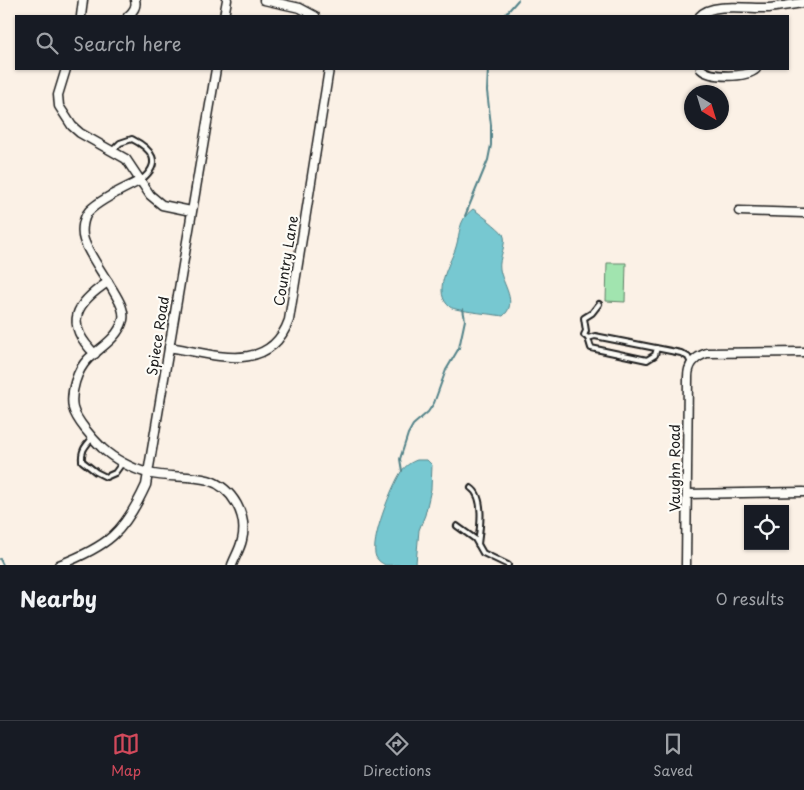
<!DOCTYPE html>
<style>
:root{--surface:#171b24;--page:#242831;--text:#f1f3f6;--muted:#9ea1a6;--line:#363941;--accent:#d1495b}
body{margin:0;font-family:"Playpen Sans",sans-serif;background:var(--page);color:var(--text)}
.controls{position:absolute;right:15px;bottom:15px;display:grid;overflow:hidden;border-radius:0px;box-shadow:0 1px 4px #0004}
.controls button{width:45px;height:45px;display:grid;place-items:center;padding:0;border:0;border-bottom:1px solid var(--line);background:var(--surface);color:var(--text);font:25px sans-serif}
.compass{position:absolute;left:684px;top:85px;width:45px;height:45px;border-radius:50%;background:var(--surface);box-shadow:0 1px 4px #0004;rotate:142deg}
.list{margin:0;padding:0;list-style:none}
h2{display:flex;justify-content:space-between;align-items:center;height:65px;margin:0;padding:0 20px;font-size:21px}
h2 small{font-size:16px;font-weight:400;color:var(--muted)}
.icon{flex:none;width:28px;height:28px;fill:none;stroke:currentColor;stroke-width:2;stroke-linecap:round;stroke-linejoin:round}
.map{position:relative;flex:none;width:804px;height:565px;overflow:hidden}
.search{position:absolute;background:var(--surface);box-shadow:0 1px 4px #0004;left:15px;right:15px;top:15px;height:55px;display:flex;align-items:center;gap:12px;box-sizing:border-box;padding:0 18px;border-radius:0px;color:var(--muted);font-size:19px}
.sheet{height:155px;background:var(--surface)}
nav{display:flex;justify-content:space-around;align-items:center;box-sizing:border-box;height:70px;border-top:1px solid var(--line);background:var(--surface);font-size:14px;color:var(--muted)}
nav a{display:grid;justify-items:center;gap:2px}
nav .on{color:var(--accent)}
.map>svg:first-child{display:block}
</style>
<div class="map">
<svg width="804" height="565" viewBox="0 0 804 565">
<rect width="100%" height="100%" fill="#fbf1e6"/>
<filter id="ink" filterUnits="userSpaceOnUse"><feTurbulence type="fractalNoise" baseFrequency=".02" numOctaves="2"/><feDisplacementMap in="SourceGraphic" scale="10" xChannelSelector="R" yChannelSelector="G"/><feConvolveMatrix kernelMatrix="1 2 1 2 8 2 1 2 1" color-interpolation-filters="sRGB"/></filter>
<g filter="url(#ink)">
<polygon fill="#a1e4af" stroke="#5e8066" points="607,263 626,263 625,302 606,301"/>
<g fill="#77c8d1" stroke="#538389">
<path d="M473,209c5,3 27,20 30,25 5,8 -5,25 -3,35 2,15 19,34 3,47 -11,-2 -47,-5 -53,-9 -18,-14 -1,-42 5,-57 6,-17 2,-29 18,-41z"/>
<path d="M417,460h10l5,5 -1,24 -6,26 -6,15 -3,33 -1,2h-30c-3,-2 -7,-4 -9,-8 -7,-15 16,-71 25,-85 4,-6 10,-10 16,-12z"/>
</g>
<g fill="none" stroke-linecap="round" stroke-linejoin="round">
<g stroke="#538389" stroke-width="2">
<polyline points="504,16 518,0"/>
<polyline points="465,216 488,160 491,145 491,125 487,91 488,69"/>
<polyline points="402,471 400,459 408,434 413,425 428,412 434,403 446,370 459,348 465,320 463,309"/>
<polyline points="0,559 3,565"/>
</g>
<defs>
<g id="lane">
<path d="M113,150l7,-7 12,-4c20,10 31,24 9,41"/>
<polyline points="588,338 584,335 586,331 584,318 592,313 599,304"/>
<polyline points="657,348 655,355 647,360 591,348 588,338 595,336 681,353 688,357 691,363"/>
<path d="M93,437c-7,9 -12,12 -11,24l14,11 10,5 9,-4 8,-11"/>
<path d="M471,488c14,9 9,41 7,56"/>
<polyline points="457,526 475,539 483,553 508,565"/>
</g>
<g id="street">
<polyline points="264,0 300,8 315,16"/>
<polyline points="81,16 83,0"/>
<path d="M128,16c5,-4 9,-10 7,-16"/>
<polyline points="224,16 227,0"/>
<path d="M700,16c11,-14 52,-7 69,-8 11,-1 23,-4 35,-5"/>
<polyline points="66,69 58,95 59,106 72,126 80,133 126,159 150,195 162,205 191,211"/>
<path d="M701,69c9,9 45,9 55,0"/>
<path d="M141,180c-15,8 -41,19 -52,31 -6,7 -8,20 -5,29 5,15 22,38 30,52 5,9 11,18 9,28 -5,18 -22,27 -35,39 -11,11 -18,33 -15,49 3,12 20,31 29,40 12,11 30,21 46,25 19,5 41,2 60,7 25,8 40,36 34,60 -2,9 -7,17 -10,25"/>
<polyline points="739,211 804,213"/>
<path d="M169,347c44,7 100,29 120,-27l40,-251"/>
<path d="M95,354c-32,-31 -19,-51 13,-72"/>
<polyline points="687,494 804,492"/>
<path d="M59,565c49,-19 65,-32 87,-80l70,-416"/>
<path d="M686,565l2,-188c0,-13 7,-20 19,-24l97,-1"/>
</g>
</defs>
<use href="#lane" stroke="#1c1c1c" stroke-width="8"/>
<use href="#street" stroke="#1c1c1c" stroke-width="11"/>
<use href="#lane" stroke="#fdfcf7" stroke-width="4"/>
<use href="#street" stroke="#fdfcf7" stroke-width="8"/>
</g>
</g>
<g text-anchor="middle" stroke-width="4.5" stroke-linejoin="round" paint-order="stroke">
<g font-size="14" fill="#1c1c1c" stroke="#fdfcf7">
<text transform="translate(286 261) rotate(-81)" y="5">Country Lane</text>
<text transform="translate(158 336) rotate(-81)" y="5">Spiece Road</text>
<text transform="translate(675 468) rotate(-90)" y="5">Vaughn Road</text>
</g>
</g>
</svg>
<div class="controls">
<button><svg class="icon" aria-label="locate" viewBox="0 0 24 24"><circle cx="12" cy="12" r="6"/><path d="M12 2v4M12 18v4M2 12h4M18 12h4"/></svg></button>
</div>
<svg class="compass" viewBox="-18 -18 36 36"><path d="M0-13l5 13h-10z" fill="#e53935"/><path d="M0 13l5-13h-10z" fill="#9ea1a6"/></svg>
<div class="search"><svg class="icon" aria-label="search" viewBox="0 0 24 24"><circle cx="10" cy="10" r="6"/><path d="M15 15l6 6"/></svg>Search here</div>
</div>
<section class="sheet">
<h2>Nearby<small>0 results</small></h2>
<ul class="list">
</ul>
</section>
<nav>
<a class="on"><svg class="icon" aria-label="map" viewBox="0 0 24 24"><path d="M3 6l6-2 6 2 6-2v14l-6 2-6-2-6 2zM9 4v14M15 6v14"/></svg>Map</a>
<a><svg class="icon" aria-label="directions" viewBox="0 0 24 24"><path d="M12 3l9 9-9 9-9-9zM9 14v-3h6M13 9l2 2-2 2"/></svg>Directions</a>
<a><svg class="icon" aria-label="saved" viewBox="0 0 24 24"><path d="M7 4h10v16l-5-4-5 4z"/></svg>Saved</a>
</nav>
